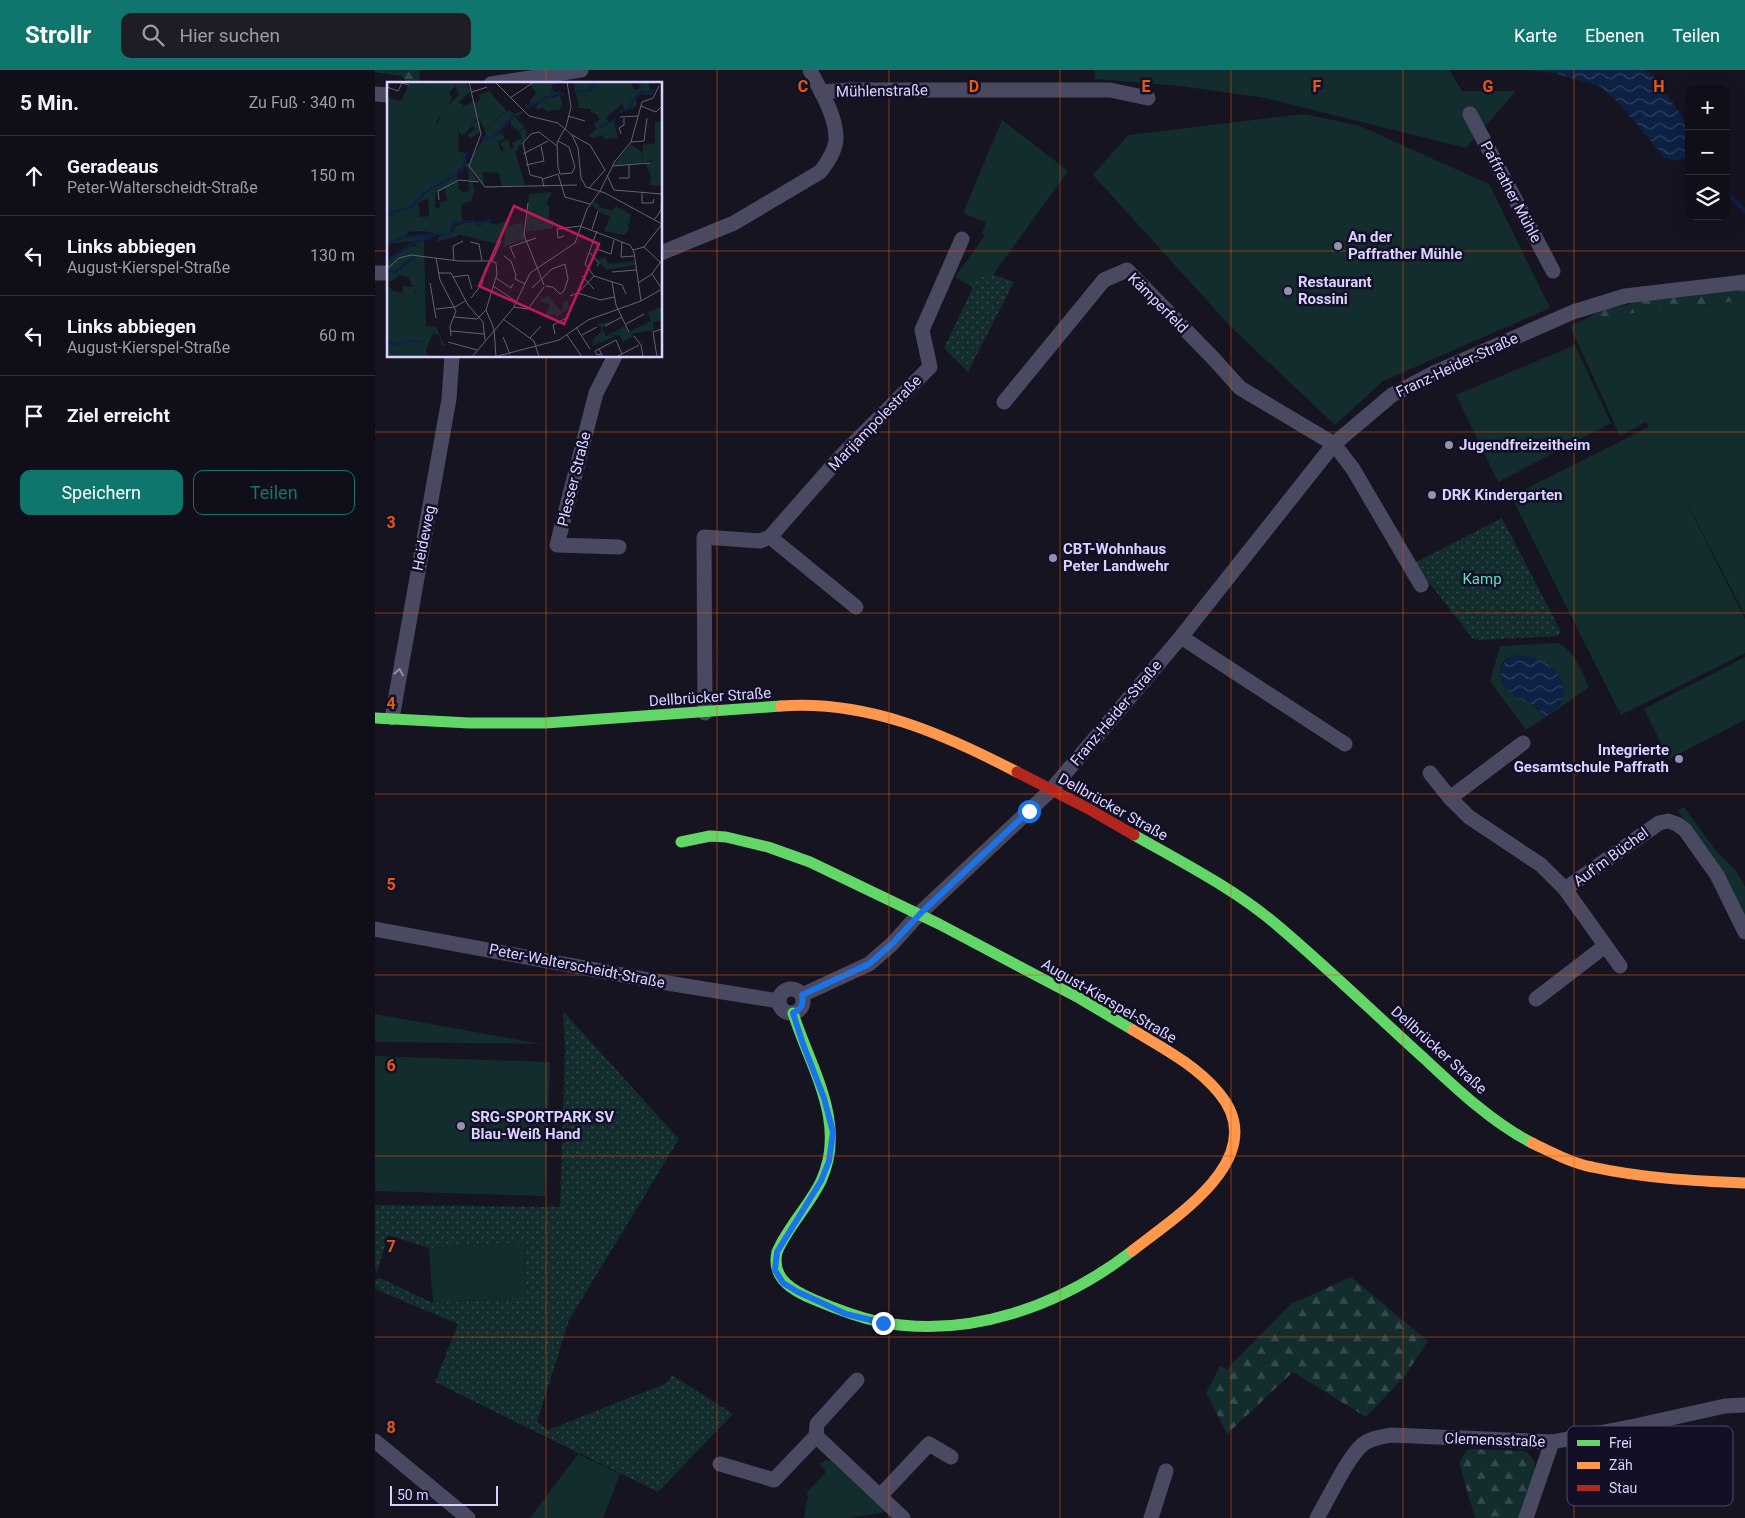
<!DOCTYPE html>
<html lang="de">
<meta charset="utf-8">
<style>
:root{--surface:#100f19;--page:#1e1d26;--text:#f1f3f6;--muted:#9c9ca2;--line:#302f38;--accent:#0f766e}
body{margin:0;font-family:Roboto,sans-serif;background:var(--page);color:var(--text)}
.controls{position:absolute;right:15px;top:15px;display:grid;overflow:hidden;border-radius:10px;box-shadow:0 5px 20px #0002}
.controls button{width:45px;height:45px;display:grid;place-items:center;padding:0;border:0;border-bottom:1px solid var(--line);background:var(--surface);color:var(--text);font:25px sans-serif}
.scale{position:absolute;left:15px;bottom:12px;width:108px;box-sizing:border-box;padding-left:5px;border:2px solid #d9d4ff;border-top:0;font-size:14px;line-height:18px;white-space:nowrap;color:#d9d4ff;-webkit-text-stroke:4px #130f26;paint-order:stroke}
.stop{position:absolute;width:15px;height:15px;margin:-11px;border:4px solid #1a73e8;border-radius:50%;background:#fff}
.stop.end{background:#1a73e8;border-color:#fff;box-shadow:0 1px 5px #0008}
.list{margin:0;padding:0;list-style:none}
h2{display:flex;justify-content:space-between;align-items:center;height:65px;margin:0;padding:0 20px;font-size:21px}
h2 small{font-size:16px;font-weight:400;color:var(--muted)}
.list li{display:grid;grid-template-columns:32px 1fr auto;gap:15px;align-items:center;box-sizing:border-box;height:80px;padding:0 20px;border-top:1px solid var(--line)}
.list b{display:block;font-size:19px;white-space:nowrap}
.list p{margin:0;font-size:16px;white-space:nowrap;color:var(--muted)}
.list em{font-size:16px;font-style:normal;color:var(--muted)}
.actions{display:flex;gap:10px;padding:15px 20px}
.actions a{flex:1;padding:11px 0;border:1px solid var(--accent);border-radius:10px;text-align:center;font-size:18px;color:var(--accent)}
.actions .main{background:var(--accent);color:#fff}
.icon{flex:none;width:28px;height:28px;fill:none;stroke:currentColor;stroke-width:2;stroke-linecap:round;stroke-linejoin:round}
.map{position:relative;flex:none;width:1370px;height:1448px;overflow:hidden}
header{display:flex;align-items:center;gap:30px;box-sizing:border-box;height:70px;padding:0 25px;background:var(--accent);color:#fff}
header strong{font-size:24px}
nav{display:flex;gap:28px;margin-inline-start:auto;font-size:18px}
.search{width:350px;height:45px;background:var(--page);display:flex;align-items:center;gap:12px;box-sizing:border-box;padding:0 18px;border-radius:10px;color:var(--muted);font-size:19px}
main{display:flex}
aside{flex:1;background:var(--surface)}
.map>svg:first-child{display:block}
</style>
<header>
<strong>Strollr</strong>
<div class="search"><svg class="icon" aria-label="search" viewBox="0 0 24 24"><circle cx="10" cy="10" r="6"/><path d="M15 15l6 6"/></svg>Hier suchen</div>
<nav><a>Karte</a><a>Ebenen</a><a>Teilen</a></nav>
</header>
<main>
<aside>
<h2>5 Min.<small>Zu Fuß · 340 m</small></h2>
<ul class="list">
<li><svg class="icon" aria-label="ahead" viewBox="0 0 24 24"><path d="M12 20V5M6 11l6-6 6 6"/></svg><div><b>Geradeaus</b><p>Peter-Walterscheidt-Straße</p></div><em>150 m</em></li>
<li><svg class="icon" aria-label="left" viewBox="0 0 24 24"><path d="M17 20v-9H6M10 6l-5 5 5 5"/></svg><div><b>Links abbiegen</b><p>August-Kierspel-Straße</p></div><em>130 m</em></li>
<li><svg class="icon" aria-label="left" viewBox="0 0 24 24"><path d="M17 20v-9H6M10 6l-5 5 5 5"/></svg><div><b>Links abbiegen</b><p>August-Kierspel-Straße</p></div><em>60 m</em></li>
<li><svg class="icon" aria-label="arrive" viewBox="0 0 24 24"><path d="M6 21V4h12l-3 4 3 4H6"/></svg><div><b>Ziel erreicht</b></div></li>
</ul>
<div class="actions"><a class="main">Speichern</a><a>Teilen</a></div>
</aside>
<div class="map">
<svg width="1370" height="1448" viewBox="0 0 1370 1448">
<defs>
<pattern id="forest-firs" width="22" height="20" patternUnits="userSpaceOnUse" patternTransform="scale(1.25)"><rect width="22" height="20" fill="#132c2d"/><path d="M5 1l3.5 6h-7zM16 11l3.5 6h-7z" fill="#354a4c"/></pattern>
<pattern id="park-dots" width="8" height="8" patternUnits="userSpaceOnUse" patternTransform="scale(1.25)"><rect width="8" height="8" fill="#132c2d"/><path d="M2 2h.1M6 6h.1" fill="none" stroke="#354a4c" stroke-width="1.8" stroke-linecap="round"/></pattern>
<pattern id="water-waves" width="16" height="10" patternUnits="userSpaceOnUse" patternTransform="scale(1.25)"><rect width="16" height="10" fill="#0d2144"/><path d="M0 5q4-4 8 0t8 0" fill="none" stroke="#304060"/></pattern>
</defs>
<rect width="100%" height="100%" fill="#161421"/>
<g fill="#132c2d">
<polygon points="720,0 1074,0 1087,21 1141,21 1091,78 890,28 805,16 719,9"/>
<polygon points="929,44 985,56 1114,114 1175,238 1008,311 960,355 856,257 718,105 753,65"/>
<polygon points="627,50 693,101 620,202 610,225 580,207 610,165 607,163 611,153 588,143"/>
<polygon points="1370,230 1370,545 1301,412 1370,549 1370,583 1246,645 1136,426 1274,357 1271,352 1245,366 1195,256 1225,247"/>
<polygon points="1200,275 1236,353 1123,412 1081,325"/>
<path d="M1182,573c18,7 24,28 32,44l-41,29c2,-6 10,-7 13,-13 20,-43 -71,-67 -60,-25 6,23 36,19 42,41l-17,11 -36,-49 10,-35z"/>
<polygon points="1370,587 1370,650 1294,689 1269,639"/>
<polygon points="1309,737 1342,782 1361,801 1367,810 1370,817 1370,850 1340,794 1303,741"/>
<polygon points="0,944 167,974 0,972"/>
<polygon points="0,986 175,992 170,1126 0,1121"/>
<polygon points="148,1172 152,1227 58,1233 54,1178"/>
<polygon points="203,1384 245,1404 228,1448 155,1448"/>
<polygon points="451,1390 456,1391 511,1442 475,1448 429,1448 433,1426 431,1423 451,1402 444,1394"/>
</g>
<g fill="url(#forest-firs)">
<polygon points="0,0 44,0 45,14 33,14 27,6 0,2"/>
<polygon points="1370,218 1370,230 1225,247 1195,256 1229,240 1271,230"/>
<polygon points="976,1207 1053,1271 1030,1306 991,1347 918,1302 852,1364 831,1323 845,1296 852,1299 916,1234"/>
<path d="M1093,1379l56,2c6,3 11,9 11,16 0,11 -12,39 -16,51h-44l-16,-56z"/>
</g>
<g fill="url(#park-dots)">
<polygon points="614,203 639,212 593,302 569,278 601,211"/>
<polygon points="1127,448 1186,562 1183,566 1104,570 1097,568 1039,493"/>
<polygon points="188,941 304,1069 194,1250 162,1352 173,1360 292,1313 297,1305 358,1344 283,1422 60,1312 83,1254 0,1219 0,1209 5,1208 58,1233 152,1227 148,1172 54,1178 13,1165 2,1203 0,1196 0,1135 185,1137 190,979"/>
</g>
<g fill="url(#water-waves)">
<polygon points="1152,0 1269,0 1278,6 1307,46 1314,71 1314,91 1308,88 1300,91 1290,88 1245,34 1224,16 1179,3"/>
<path d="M1141,585c20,-1 54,16 47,42 -2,8 -14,18 -20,22 -2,-5 -3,-10 -8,-13 -6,-4 -13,-5 -18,-8 -18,-12 -25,-34 -1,-43z"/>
</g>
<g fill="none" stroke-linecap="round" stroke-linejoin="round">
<polyline stroke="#0d2144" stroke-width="4.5" points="1351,122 1370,141"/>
<g stroke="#4a4962" stroke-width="15">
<polyline points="116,14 206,0"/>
<polyline points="446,22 474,20 735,20 773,28"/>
<polyline points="0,24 14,25"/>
<polyline points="1095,44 1178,201"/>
<path d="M286,183l73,-30 86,-51c7,-9 15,-20 16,-32 1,-24 -16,-49 -26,-70"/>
<polyline points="0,203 14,203"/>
<polyline points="240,286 221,323 182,475 244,477"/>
<polyline points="629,332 729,210 752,200 838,288 865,318 959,374 978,399 1046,515"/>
<polyline points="395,467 481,537"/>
<polyline points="806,567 970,674"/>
<polyline points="330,643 329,467 385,471 395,467 467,385 555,297 547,260 587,169"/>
<polyline points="17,648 74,329 77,286"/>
<polyline points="1055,703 1075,728 1094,747 1166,795 1190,819"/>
<polyline points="1075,728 1148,673"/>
<polyline points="0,859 280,911 404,931"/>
<polyline points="1245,896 1190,819 1284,753 1293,751 1302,754 1310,760 1342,805 1370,862"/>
<circle cx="416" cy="931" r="12"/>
<polyline points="427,925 494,894 517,874 545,843 676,720 806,567 959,374 1017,325 1061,302 1198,242 1250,226 1370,212"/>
<polyline points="1161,929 1230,876"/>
<polyline points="441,1366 528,1448"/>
<polyline points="0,1371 93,1448"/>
<polyline points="345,1394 399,1410 441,1366 442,1354 482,1310"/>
<polyline points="505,1426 554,1374 576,1387"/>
<polyline points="776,1448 791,1401"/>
<path d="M942,1448c12,-20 29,-58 45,-73 8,-7 19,-8 29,-10l161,7 83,-16 90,-20 20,-1"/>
<polyline points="1151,1448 1177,1372"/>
</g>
<g stroke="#63d668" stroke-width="11">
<polyline points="0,648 94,653 171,653 406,636"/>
<path d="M759,765c49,28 101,54 144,91 51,43 99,90 149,135 32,30 66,62 105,82"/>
<polyline points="306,772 335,766 351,767 393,777 435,792 564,854 704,928 758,960"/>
<path d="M418,943c17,54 55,110 28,168 -12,25 -33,45 -44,71 -6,27 16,39 38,48 21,9 42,17 65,22 89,17 181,-16 252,-71"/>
</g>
<g stroke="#ff974d" stroke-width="11">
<path d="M406,636c86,-6 161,27 236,66"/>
<path d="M1157,1073c19,9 39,20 60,24 50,11 102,14 153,16"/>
<path d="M757,1181c43,-34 141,-94 87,-158 -22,-27 -56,-45 -86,-63"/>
</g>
<polyline stroke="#b3261e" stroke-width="11" points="642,702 712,738 759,765"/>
</g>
<defs><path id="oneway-chevron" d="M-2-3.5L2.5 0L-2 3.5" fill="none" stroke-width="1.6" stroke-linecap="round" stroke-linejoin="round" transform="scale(1.25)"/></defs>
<use stroke="#928eb0" href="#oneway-chevron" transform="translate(24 602) rotate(-81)"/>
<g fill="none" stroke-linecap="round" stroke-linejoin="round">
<path stroke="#1a73e8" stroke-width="6" d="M508,1253l-37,-9 -48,-22 -15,-9 -8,-13 2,-18 44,-71 8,-20 4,-29 -9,-34 -21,-54 -10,-31c8,-4 11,-8 9,-18l67,-31 23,-20 28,-30 109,-103"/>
</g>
<path fill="none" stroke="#e8590c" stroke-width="1" stroke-opacity="0.55" d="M171,0v14M342,0v1448M514,0v1448M685,0v1448M856,0v1448M1028,0v1448M1199,0v1448M0,181h14M286,181h1084M171,286v1162M0,362h1370M0,543h1370M0,724h1370M0,905h1370M0,1086h1370M0,1267h1370"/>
<g fill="#9591b1" stroke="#130f26" stroke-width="2">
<circle cx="963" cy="176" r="5"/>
<circle cx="913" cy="221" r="5"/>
<circle cx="1074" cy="375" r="5"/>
<circle cx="1057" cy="425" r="5"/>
<circle cx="678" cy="488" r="5"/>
<circle cx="1304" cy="689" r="5"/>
<circle cx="86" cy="1056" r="5"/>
</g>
<g text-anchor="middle" stroke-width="5" stroke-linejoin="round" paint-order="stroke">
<g font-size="15" fill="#d9d4ff" stroke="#130f26">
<text transform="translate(507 21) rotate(-1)" y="5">Mühlenstraße</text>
<text transform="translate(1136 122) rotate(62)" y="5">Paffrather Mühle</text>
<text transform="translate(783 233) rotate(45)" y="5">Kämperfeld</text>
<text transform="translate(1082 295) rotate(-25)" y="5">Franz-Heider-Straße</text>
<text transform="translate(500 353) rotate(-46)" y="5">Marijampolestraße</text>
<text transform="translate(199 409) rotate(-76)" y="5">Plesser Straße</text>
<text transform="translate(49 468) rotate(-79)" y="5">Heideweg</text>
<text transform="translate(335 627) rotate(-4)" y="5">Dellbrücker Straße</text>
<text transform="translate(741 643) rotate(-50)" y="5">Franz-Heider-Straße</text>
<text transform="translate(738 737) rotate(29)" y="5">Dellbrücker Straße</text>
<text transform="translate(1236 787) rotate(-36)" y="5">Auf'm Büchel</text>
<text transform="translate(202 896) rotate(11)" y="5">Peter-Walterscheidt-Straße</text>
<text transform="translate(734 931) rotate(30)" y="5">August-Kierspel-Straße</text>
<text transform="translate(1064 980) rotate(42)" y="5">Dellbrücker Straße</text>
<text transform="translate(1120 1370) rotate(2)" y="5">Clemensstraße</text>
</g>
<g font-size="15" font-weight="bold" fill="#d9d4ff" stroke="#130f26" text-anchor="start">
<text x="973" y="172">An der<tspan x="973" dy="17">Paffrather Mühle</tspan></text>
<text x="923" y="217">Restaurant<tspan x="923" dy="17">Rossini</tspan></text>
<text x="1084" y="380">Jugendfreizeitheim</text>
<text x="1067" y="430">DRK Kindergarten</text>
<text x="688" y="484">CBT-Wohnhaus<tspan x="688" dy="17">Peter Landwehr</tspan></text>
<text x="1294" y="685" text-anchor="end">Integrierte<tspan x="1294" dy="17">Gesamtschule Paffrath</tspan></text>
<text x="96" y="1052">SRG-SPORTPARK SV<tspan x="96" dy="17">Blau-Weiß Hand</tspan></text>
</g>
<g font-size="15" fill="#5fe0c0" stroke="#130f26">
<text x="1107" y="514">Kamp</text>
</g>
</g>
<g transform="translate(12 12)">
<rect width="275" height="275" fill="#161421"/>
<path d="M30,0h48l6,9 -12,11 5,4 10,-5 2,2 5,-4 -3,-4 12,-4 4,6 -6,2 4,9 -4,3 -9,-5 -1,12 -7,6 8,-4 1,12 -9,6 -4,-3 8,-6 -3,-3 -10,10 -3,-5 -22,-6 6,-15 16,-15 -3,-9 -7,6 -13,1zM148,0h23v2l-6,1 -1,10 -6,2zM186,0h10l1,9 -5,1 9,5 9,-15 34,1 4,7 6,-2 -2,-4 9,-2 2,8h5l-4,5 -8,-1v-5l-8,10 2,5 -3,4 -9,2 -3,-6 -15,13 1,5 6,-1 4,17 -14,1 -1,-4 -11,3 -3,-3 8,-6 -3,-6 6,-3 -5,-7h-4v-4l-20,-2 8,-1zM173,13l3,11 -13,1 -4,-7zM122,28l6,4 6,-3 3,2 -9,4 10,10 -6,4 -8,-6v-6l-4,2 -11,14 6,-2 3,5 -7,4 3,10 3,-2 -4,-7 8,-4 2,10 4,-1 -2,-5 10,-5 -3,-6 6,-4 2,8 -5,9 -4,1v5h-13l-29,11 -3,-6 13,-22 -2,-5zM268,40h7v49l-6,-1 -3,-10 -11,3 1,-18 12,-2zM165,110l-6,13h3v15h4v8l-20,3 -1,-8v8h-6l3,-37zM208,119l6,7 12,2 3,-4 15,9 -2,9 -30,-12 -8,-8zM7,133l8,7 5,16 19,-2 -2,4 -37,4v-26zM123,138l-1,8 5,-4 9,-1 2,16 -21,8 1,-14 -7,11 -38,-9 -23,7 2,-5 13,-4 4,-7 9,-3 21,-2 10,4zM16,204l10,1 3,9 -14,3zM275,225v13l-9,2 1,8 -23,4 3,2 -11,6 -4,-7 -13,1 19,-10 4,6 22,-11 -3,-9z" fill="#132c2d"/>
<path d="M23,0h7l19,11 12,-3 4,9 -16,23 5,5 6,-3 12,7 -1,20 9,3 -3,7 5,3 4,-8 4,5 28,-10h10l10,34 -23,1 -3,-13 -12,-1h-4l1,14 -15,-19 9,14 -9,-1 -1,-12 -5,-3 -6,6v8l-25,-15 -45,-7v-60l14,4zM148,0l10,15 6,-2 1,-8 1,5 8,-1 -15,10 4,6 11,-1 -1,4 -13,1 -5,-4 -4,3 -3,-3 7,-6 -10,4 -3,-3 7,-9 -6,-8zM0,76l50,9 21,13 1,9 4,3 6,-1v-10l3,1 3,8 -4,11 -10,3 1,19 -10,2v7l-12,3 -16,-4 -16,1 -2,4 -4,-14 -8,-7 -7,3zM58,107l2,12 -8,1 1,5 -5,1 1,-15zM41,116l1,18 -9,1 -2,-14zM267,78l2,10 6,1v15l-13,-1 2,-7 -5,-14zM223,135l16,1 3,12 -5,5 -20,-4zM37,158l2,86 10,1 9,19 -4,-1 -1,-9 -7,-3 -7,16v4l6,4h-39l-6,-3v-70l5,6 10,3v6l15,-4 -9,-18 -8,-2 -8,6 -5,-1v-19l19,-14 10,-1 -1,-5zM218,175l3,7 27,-3v4l-28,5 -10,-10zM227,239l-12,7 4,8h10l-24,10 2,-8 7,-6v-5l-5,-3z" fill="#132c2d" fill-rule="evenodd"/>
<path d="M243,62l12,8v11l-28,2z" fill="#132c2d"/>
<path d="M196,0h13l-2,17 -16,-7 6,-1zM107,15l13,14 -23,18 -7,-15 1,-8h8l2,5 4,-3 -5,-9zM0,73l46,9 16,17 4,-3 3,3 -38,22 -1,16 -17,1 -7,-7 -6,1zM162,214l13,16 1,-9 4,-3 3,7 -13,10 -3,-3 -10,4 6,-13 -11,-5z" fill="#132c2d"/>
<path fill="none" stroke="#0d2144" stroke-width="2.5" d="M188,10l14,-2 7,-8M137,27l29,-15h11M232,30l9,-3 10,-15 16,-3M211,46l18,-9M94,56h12l22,-24M67,95l8,-8 5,-17M34,115l10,-9 22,-11M0,132l24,-7 9,-9M51,153l12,-1 3,-11 20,-2 5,4 13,-5M0,162l18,-7 27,-2M0,179l23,-16 27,-11M0,190l9,-1 20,-15M0,259l11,4 13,-5 10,2"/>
<path fill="none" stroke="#64617a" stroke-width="1" d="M82,0l12,52 -12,32 16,21 92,-2M108,0l34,34 29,7 14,12 6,13 3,30 5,9 19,6 57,31M0,5l11,4 4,-8 7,2M85,10l15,-5M123,16l24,-16M254,24l15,6 6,-6M181,34l17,5M233,35l18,-1M234,52l-2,-6 5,-3v-7M185,53l18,10 15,25 -16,18M171,59l11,6 6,20 -3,6 -12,1 -2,-7 -1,-24 4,-8 5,-8 5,-20 -4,-25M244,60l13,-1 3,-23M136,72l25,-13M139,83l18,-4 -3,-15M225,84l38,-3M220,93l7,15M232,96h10v-13M156,97l15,-5 7,23 25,7M157,105l-2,-9 -12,-3 -7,-32 8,-9 8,-2 18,14M227,108l48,4M213,109l15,-30 16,-19 11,-40 11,-4 6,-12M255,111v10h11l1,-4M52,118l-1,-9 21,-11 20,2M141,121l-4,32 20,50M268,137l6,-9 1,-13M205,147l6,-18M210,149l-12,33 9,12 28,9 4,9M177,154l-6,2 -1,-9 23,-3 50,19 4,7 7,49M83,160l9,2 3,17M235,160l-1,15 14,-1M257,165l17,16M210,167l14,5 3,-14M246,168l11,-3 18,-23M203,171l9,10 -2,3M117,174l7,5 5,14 -1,4 10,5M49,176l4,22 16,31 -6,15 1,10M128,176l-5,-11 26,-9M67,179l-1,-15 10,-5M105,179l4,2 1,11 -11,36 8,19 2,28M105,179l9,-20M0,187l12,-11 12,-3 48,6h33M225,190l24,-2M51,191h13l17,32 15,17 2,18M265,192l10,15M195,194l12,13M66,195l15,-2 4,14M109,196l15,10 2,-4M225,200l4,23 13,27M43,201l6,35M251,201l14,-9 10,-14M106,204l24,16M145,206l20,-19 13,-5 3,15 -4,12 -4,3 -7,-7 -8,-1M191,211l22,7 15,-3M183,214l8,-3 16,-17M84,216l11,-14 4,-17M127,225l14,2 16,-22M49,227l19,-2 10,-6M67,235l23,2 9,-9M116,237l31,22 5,16M239,242l18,-10M218,244l17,-9M189,245l14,22M64,249l33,3M168,252l-2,-9 15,-8M180,253l15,22M195,253l15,-8M247,254l7,9 2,12M116,255l7,17M143,256l11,-12M61,260l29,8M212,267l17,-9 6,14M214,272l-4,1 -2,-4 4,-2 4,8M85,275l42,-50 16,-34 45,-30 12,-34 13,-18M107,275l65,-17 29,-20 53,-19 21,-12M229,275l23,-12M270,275l-4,-25 9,-3"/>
<path fill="#c2185b" fill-opacity="0.15" stroke="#c2185b" stroke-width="2.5" d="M127,124l85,38 -35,80 -85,-38z"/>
<rect width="275" height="275" fill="none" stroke="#d9d4ff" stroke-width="2.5"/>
</g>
<rect x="1192" y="1356" width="166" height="80" rx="8" fill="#130f26" stroke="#4e4a67" stroke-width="1"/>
<rect x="1202" y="1370" width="23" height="6" fill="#63d668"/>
<rect x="1202" y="1392" width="23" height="7" fill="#ff974d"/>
<rect x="1202" y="1415" width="23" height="6" fill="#b3261e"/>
<g font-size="14" fill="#d9d4ff">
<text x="1234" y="1378">Frei</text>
<text x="1234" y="1400">Zäh</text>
<text x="1234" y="1423">Stau</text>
</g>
<g font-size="16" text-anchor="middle" font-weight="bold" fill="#e8590c" stroke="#130f26" stroke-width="5" stroke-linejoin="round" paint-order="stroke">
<text x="428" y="22">C</text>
<text x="599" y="22">D</text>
<text x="771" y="22">E</text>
<text x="942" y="22">F</text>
<text x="1113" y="22">G</text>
<text x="1284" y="22">H</text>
<text x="16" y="458">3</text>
<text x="16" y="639">4</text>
<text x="16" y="820">5</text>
<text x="16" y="1001">6</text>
<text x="16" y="1182">7</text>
<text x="16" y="1363">8</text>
</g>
</svg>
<div class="controls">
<button>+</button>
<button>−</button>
<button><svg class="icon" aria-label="layers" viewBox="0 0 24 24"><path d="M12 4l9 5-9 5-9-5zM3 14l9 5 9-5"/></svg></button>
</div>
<div class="scale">50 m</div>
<div class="stop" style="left:654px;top:741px"></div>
<div class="stop end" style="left:508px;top:1253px"></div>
</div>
</main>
